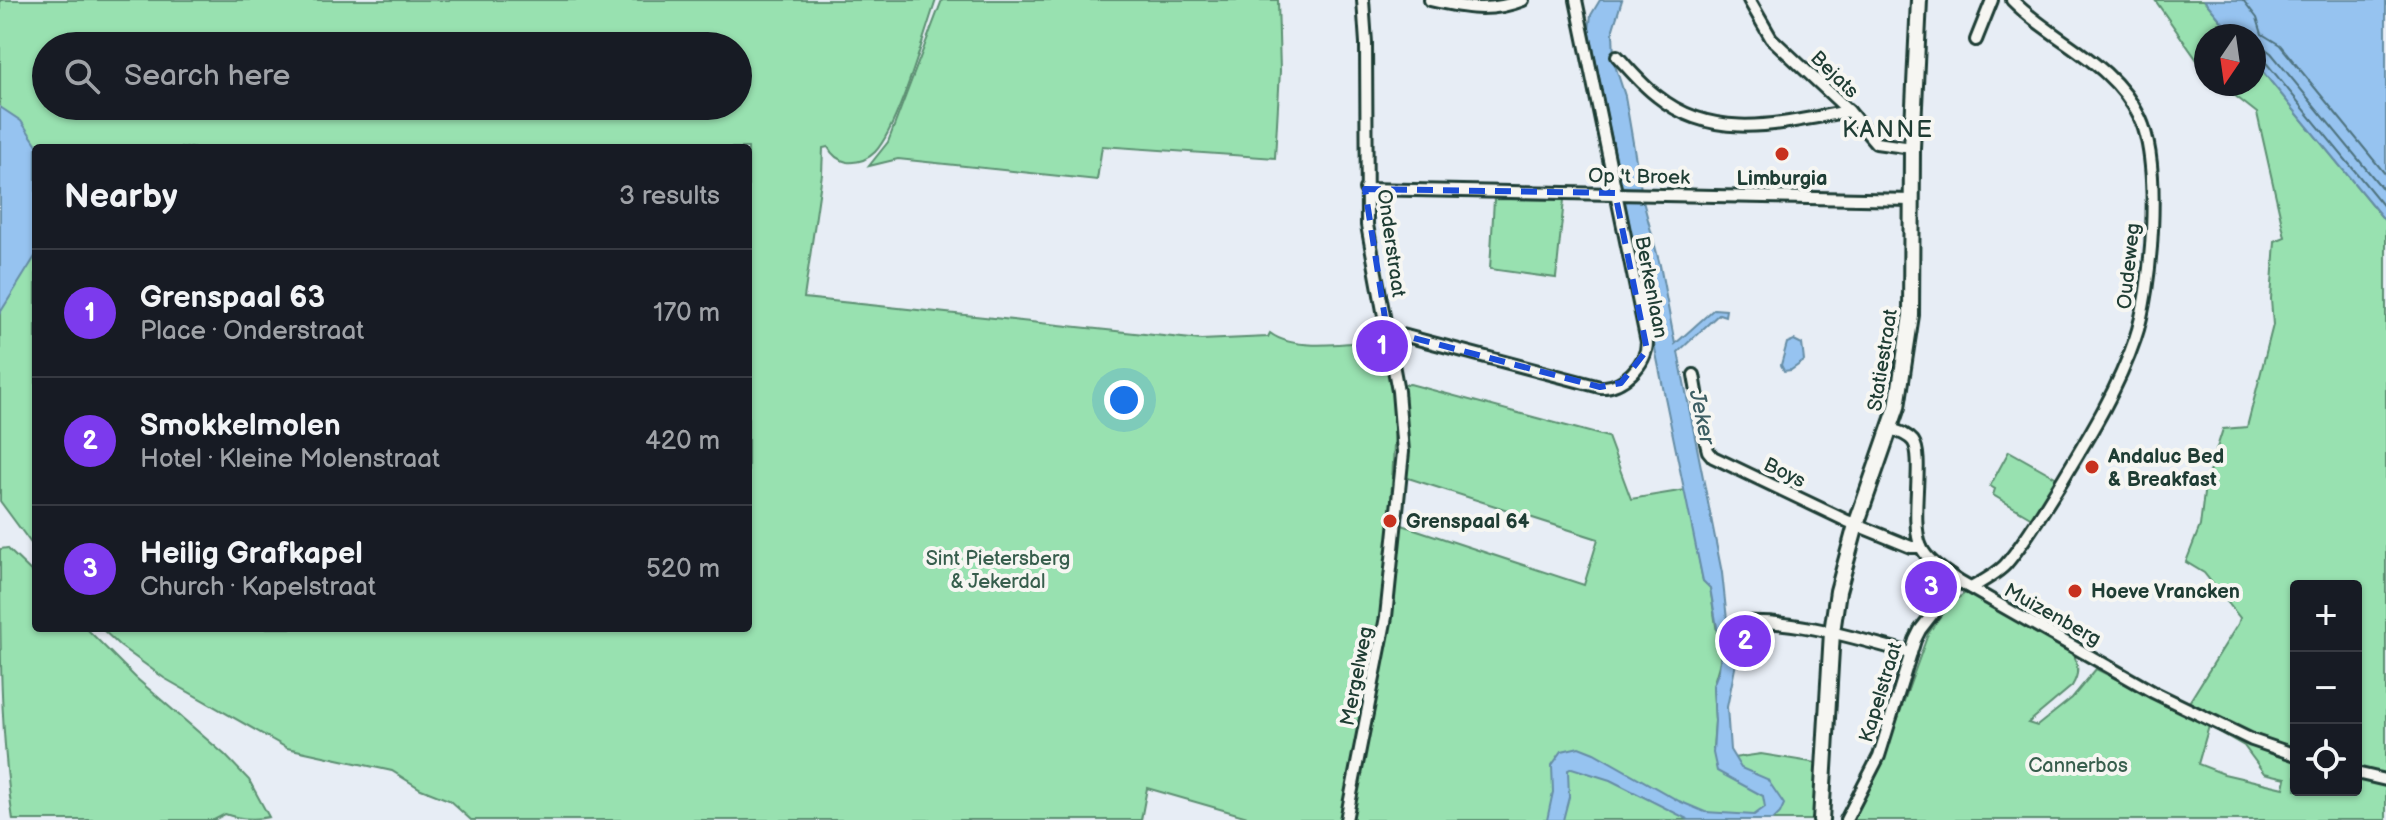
<!DOCTYPE html>
<meta charset="utf-8">
<style>
:root{--surface:#171b24;--page:#242831;--text:#f1f3f6;--muted:#9ea1a6;--line:#363941;--accent:#7c3aed}
body{margin:0;font-family:"Balsamiq Sans",sans-serif;background:var(--page);color:var(--text)}
.controls{position:absolute;right:24px;bottom:24px;display:grid;overflow:hidden;border-radius:8px;box-shadow:0 2px 6px #0004}
.controls button{width:72px;height:72px;display:grid;place-items:center;padding:0;border:0;border-bottom:2px solid var(--line);background:var(--surface);color:var(--text);font:40px sans-serif}
.compass{position:absolute;left:2194px;top:24px;width:72px;height:72px;border-radius:50%;background:var(--surface);box-shadow:0 2px 6px #0004;rotate:193deg}
.you{position:absolute;left:1124px;top:400px;width:28px;height:28px;margin:-20px;border:6px solid #fff;border-radius:50%;background:#1a73e8;box-shadow:0 0 0 12px #1a73e833}
.badge{display:grid;place-items:center;width:52px;height:52px;border-radius:50%;background:var(--accent);color:#fff;font-size:26px;font-weight:700}
.pin{position:absolute;translate:-50% -50%;border:4px solid #fff;box-shadow:0 2px 8px #0006}
.list{margin:0;padding:0;list-style:none}
h2{display:flex;justify-content:space-between;align-items:center;height:104px;margin:0;padding:0 32px;font-size:34px}
h2 small{font-size:26px;font-weight:400;color:var(--muted)}
.list li{display:grid;grid-template-columns:52px 1fr auto;gap:24px;align-items:center;box-sizing:border-box;height:128px;padding:0 32px;border-top:2px solid var(--line)}
.list b{display:block;font-size:30px;white-space:nowrap}
.list p{margin:0;font-size:26px;white-space:nowrap;color:var(--muted)}
.list em{font-size:26px;font-style:normal;color:var(--muted)}
.icon{flex:none;width:44px;height:44px;fill:none;stroke:currentColor;stroke-width:2;stroke-linecap:round;stroke-linejoin:round}
.map{position:relative;flex:none;width:2386px;height:820px;overflow:hidden}
.search{position:absolute;background:var(--surface);box-shadow:0 2px 6px #0004;left:32px;top:32px;width:720px;height:88px;display:flex;align-items:center;gap:20px;box-sizing:border-box;padding:0 28px;border-radius:44px;color:var(--muted);font-size:30px}
.panel{position:absolute;background:var(--surface);box-shadow:0 2px 6px #0004;left:32px;top:144px;width:720px;height:488px;border-radius:8px}
.map>svg:first-child{display:block}
</style>
<div class="map">
<svg width="2386" height="820" viewBox="0 0 2386 820">
<rect width="100%" height="100%" fill="#e7edf5"/>
<filter id="ink" filterUnits="userSpaceOnUse"><feTurbulence type="fractalNoise" baseFrequency=".0125" numOctaves="2"/><feDisplacementMap in="SourceGraphic" scale="16" xChannelSelector="R" yChannelSelector="G"/><feConvolveMatrix kernelMatrix="1 2 1 2 8 2 1 2 1" color-interpolation-filters="sRGB"/></filter>
<g filter="url(#ink)">
<g fill="#98e1b0" stroke="#5c8f72" stroke-width="2" fill-rule="evenodd">
<path d="M0,0h936c-12,35 -38,128 -61,152 -8,8 -17,11 -28,10 -9,-2 -15,-7 -19,-15l-5,1 -1,26 -18,124 397,42 67,-3 2,-4c26,20 83,9 115,7l3,14h-3l11,51 -6,116 194,64 14,-46 -193,-62 2,-46 -6,-46 9,-1 198,53 23,62 55,-9 17,91 7,6 11,71 -8,28 2,35 -2,27 20,10 28,-4 56,9 -1,57h-558l-111,-32 -6,32h-670l-22,-20 -28,-11 -29,-18 -105,-23 -123,-70 -44,-32 -19,-18h647v-480h-712v402l-36,-49zM46,46h692v60h-692z"/>
<polygon points="942,0 1278,0 1280,71 1275,158 1102,146 1097,180 898,159 869,166 888,142"/>
<polygon points="2155,0 2204,0 2234,36 2206,36 2206,73"/>
<path d="M2254,61l132,161v598h-536l21,-44h5l8,-19 44,-123 20,-29 19,-13 106,60c5,13 7,21 -1,34l-44,37 9,3 35,-28 24,-29 87,43 55,-88 2,-6 -36,-45 -18,-11 14,-36 5,-41 18,-56 24,-2 26,-102 -2,-26 4,-58 10,-4 -28,-124 -37,-29h34zM2296,586h60v204h-60zM2209,726l35,20 20,27 22,5 -2,10 -60,-14 -26,-10z"/>
<polygon points="1494,199 1564,200 1556,278 1490,269"/>
<polygon points="2009,451 2057,478 2032,518 1993,495 1995,489 1990,486"/>
<path d="M7,548l29,28v52h50l50,50 89,77 24,25 20,37c-14,3 -30,2 -44,-3l-11,6h-201c-13,-89 -13,-181 -13,-271z"/>
</g>
<g fill="#96c3f0" stroke="#668da5" stroke-width="2">
<polygon points="1600,0 1622,0 1613,29 1614,62 1625,96 1643,201 1660,265 1675,344 1714,309 1726,310 1725,316 1719,314 1678,352 1722,573 1728,629 1736,663 1727,707 1730,750 1741,768 1767,779 1784,804 1780,813 1773,820 1689,820 1610,780 1572,768 1568,770 1569,797 1563,820 1547,820 1553,792 1552,765 1562,751 1579,747 1594,753 1679,801 1705,812 1754,815 1765,807 1763,796 1717,771 1713,753 1715,721 1713,686 1719,670 1721,649 1710,588 1703,581 1589,29 1591,15"/>
<polygon points="2204,0 2386,0 2386,222 2254,61 2254,36 2234,36"/>
<polygon points="0,107 21,121 39,148 36,148 36,255 0,313"/>
<polygon points="1794,340 1802,344 1804,361 1791,370 1784,371 1781,365 1787,343"/>
</g>
<g fill="none" stroke-linecap="round" stroke-linejoin="round">
<g stroke="#4f737f" stroke-width="2">
<polyline points="2243,0 2257,18 2262,34 2280,45 2386,175"/>
<polyline points="2254,46 2263,47 2271,53 2386,193"/>
<polyline points="2254,56 2263,59 2386,209"/>
</g>
<defs>
<g id="minor">
<path d="M1430,0c34,8 60,13 93,0"/>
<polyline points="1749,0 1771,38 1849,111 1876,143 1912,148"/>
<polyline points="1976,40 1992,0"/>
<path d="M1617,56c13,14 25,29 40,40 58,47 126,27 192,15"/>
<polyline points="1365,189 1912,200"/>
<path d="M1387,331l213,56c22,2 47,-23 47,-45l-71,-342"/>
<polyline points="1694,375 1706,443 1708,451 1713,457 1847,521 1911,547 1921,547"/>
<path d="M1891,429c8,3 16,5 22,12 12,16 -4,79 8,106 7,15 24,24 37,34l195,111 99,48 44,15"/>
<path d="M1971,588c12,-7 26,-14 35,-24 19,-22 35,-50 51,-75 29,-48 60,-97 78,-150 17,-49 27,-174 5,-221 -28,-58 -87,-76 -128,-118"/>
<path d="M1745,622c55,-2 112,17 166,31"/>
<polyline points="2356,773 2386,780"/>
<polyline points="1346,820 1386,617 1403,452 1398,391 1367,225 1366,43 1363,0"/>
<polyline points="1846,820 1879,756 1915,640 1920,630 1958,581"/>
</g>
<polyline id="major" points="1821,820 1832,632 1838,591 1856,525 1897,407 1911,315 1912,148 1919,0"/>
</defs>
<use href="#minor" stroke="#1f3d34" stroke-width="16"/>
<use href="#major" stroke="#1f3d34" stroke-width="20"/>
<use href="#minor" stroke="#f6f6f2" stroke-width="10"/>
<use href="#major" stroke="#f6f6f2" stroke-width="14"/>
</g>
</g>
<path fill="none" stroke="#1d4ed8" stroke-width="6" stroke-dasharray="16 10" stroke-linejoin="round" d="M1365,189l250,4 32,157 -26,33 -21,4 -213,-56z"/>
<g fill="#c8321e" stroke="#f6f6f2" stroke-width="3">
<circle cx="1782" cy="154" r="8"/>
<circle cx="2092" cy="467" r="8"/>
<circle cx="1390" cy="521" r="8"/>
<circle cx="2075" cy="591" r="8"/>
</g>
<g text-anchor="middle" stroke-width="8" stroke-linejoin="round" paint-order="stroke">
<g font-size="20" fill="#1f3d34" stroke="#f6f6f2">
<text transform="translate(1835 74) rotate(44)" y="7">Bejats</text>
<text transform="translate(1639 176) rotate(1)" y="7">Op 't Broek</text>
<text transform="translate(1392 243) rotate(82)" y="7">Onderstraat</text>
<text transform="translate(2128 266) rotate(-84)" y="7">Oudeweg</text>
<text transform="translate(1652 287) rotate(79)" y="7">Berkenlaan</text>
<text transform="translate(1882 360) rotate(-81)" y="7">Statiestraat</text>
<text transform="translate(1785 472) rotate(26)" y="7">Boys</text>
<text transform="translate(2053 614) rotate(29)" y="7">Muizenberg</text>
<text transform="translate(1356 676) rotate(-79)" y="7">Mergelweg</text>
<text transform="translate(1880 692) rotate(-73)" y="7">Kapelstraat</text>
</g>
<g font-size="20" font-weight="bold" fill="#1f3d34" stroke="#f6f6f2" text-anchor="start">
<text x="1782" y="185" text-anchor="middle">Limburgia</text>
<text x="2108" y="463">Andaluc Bed<tspan x="2108" dy="23">&amp; Breakfast</tspan></text>
<text x="1406" y="528">Grenspaal 64</text>
<text x="2091" y="598">Hoeve Vrancken</text>
</g>
<g font-size="20" fill="#375e4d" stroke="#f6f6f2">
<text x="998" y="565">Sint Pietersberg<tspan x="998" dy="23">&amp; Jekerdal</tspan></text>
<text x="2078" y="772">Cannerbos</text>
</g>
<g font-size="22" font-style="italic" fill="#3d5e63" stroke="#f6f6f2">
<text transform="translate(1703 417) rotate(78)" y="8">Jeker</text>
</g>
<g font-size="24" letter-spacing="2" fill="#1f3d34" stroke="#f6f6f2">
<text x="1888" y="137">KANNE</text>
</g>
</g>
</svg>
<div class="controls">
<button>+</button>
<button>−</button>
<button><svg class="icon" aria-label="locate" viewBox="0 0 24 24"><circle cx="12" cy="12" r="6"/><path d="M12 2v4M12 18v4M2 12h4M18 12h4"/></svg></button>
</div>
<svg class="compass" viewBox="-18 -18 36 36"><path d="M0-13l5 13h-10z" fill="#e53935"/><path d="M0 13l5-13h-10z" fill="#9ea1a6"/></svg>
<div class="you"></div>
<div class="pin badge" style="left:1382px;top:346px">1</div>
<div class="pin badge" style="left:1745px;top:641px">2</div>
<div class="pin badge" style="left:1931px;top:587px">3</div>
<div class="search"><svg class="icon" aria-label="search" viewBox="0 0 24 24"><circle cx="10" cy="10" r="6"/><path d="M15 15l6 6"/></svg>Search here</div>
<section class="panel">
<h2>Nearby<small>3 results</small></h2>
<ul class="list">
<li><span class="badge">1</span><div><b>Grenspaal 63</b><p>Place · Onderstraat</p></div><em>170 m</em></li>
<li><span class="badge">2</span><div><b>Smokkelmolen</b><p>Hotel · Kleine Molenstraat</p></div><em>420 m</em></li>
<li><span class="badge">3</span><div><b>Heilig Grafkapel</b><p>Church · Kapelstraat</p></div><em>520 m</em></li>
</ul>
</section>
</div>
